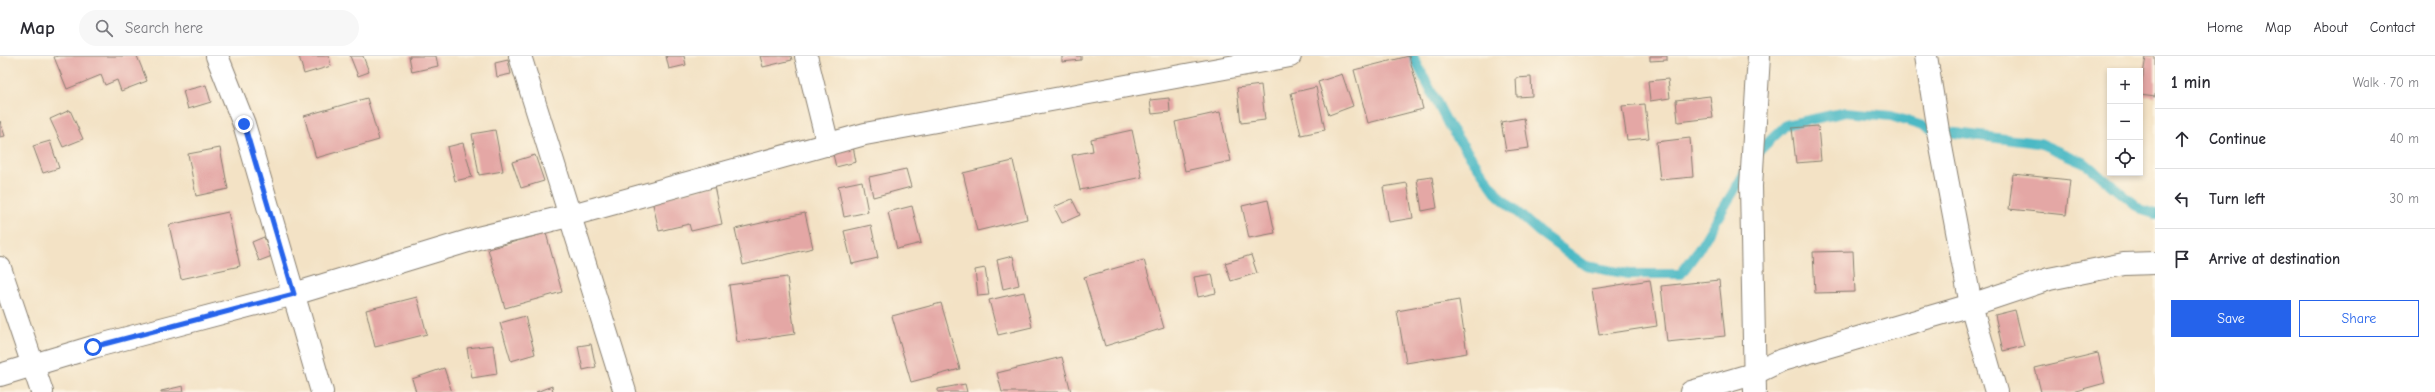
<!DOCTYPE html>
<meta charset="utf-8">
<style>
:root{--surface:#fff;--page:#f7f7f7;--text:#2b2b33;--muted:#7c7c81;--line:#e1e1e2;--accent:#2563eb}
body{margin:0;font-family:"Comic Neue",sans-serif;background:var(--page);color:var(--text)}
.controls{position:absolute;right:12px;top:12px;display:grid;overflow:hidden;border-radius:0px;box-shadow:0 2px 6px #0003}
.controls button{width:36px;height:36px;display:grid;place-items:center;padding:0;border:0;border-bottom:1px solid var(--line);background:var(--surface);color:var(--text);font:20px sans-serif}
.stop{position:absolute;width:12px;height:12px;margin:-9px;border:3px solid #2563eb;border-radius:50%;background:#fff}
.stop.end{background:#2563eb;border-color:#fff;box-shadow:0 1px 4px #0008}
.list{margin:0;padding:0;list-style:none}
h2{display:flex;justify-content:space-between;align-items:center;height:52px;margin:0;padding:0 16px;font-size:17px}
h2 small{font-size:13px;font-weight:400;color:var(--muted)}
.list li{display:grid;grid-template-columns:26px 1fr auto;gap:12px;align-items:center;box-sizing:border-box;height:60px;padding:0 16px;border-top:1px solid var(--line)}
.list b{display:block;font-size:15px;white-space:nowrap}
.list em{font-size:13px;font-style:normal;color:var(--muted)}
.actions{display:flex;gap:8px;padding:12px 16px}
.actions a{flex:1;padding:9px 0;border:1px solid var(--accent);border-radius:0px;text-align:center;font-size:14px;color:var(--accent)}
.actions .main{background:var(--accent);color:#fff}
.icon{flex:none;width:22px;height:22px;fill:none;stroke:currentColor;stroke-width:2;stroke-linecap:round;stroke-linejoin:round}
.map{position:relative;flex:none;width:2155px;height:336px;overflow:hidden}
header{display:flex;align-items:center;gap:24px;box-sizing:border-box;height:56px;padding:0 20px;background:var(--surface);border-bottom:1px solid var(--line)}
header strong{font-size:19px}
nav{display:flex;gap:22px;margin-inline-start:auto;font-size:14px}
.search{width:280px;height:36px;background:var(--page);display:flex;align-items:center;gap:10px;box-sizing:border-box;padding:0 14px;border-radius:22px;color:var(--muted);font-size:15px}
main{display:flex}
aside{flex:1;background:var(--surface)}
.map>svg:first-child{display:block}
</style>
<header>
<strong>Map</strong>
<div class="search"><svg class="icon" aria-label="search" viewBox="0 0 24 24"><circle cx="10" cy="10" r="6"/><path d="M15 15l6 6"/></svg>Search here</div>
<nav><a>Home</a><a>Map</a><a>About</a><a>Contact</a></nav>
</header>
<main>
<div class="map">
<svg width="2155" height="336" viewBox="0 0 2155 336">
<rect width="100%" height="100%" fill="#fcf5e5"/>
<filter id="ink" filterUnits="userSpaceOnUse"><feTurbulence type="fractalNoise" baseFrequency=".025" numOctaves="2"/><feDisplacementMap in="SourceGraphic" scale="8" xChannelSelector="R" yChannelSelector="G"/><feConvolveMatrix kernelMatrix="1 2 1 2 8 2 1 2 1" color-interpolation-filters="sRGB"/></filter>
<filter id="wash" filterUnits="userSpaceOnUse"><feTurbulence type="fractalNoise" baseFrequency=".012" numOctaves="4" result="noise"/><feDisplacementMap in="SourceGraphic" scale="16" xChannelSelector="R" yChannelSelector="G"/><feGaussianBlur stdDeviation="0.9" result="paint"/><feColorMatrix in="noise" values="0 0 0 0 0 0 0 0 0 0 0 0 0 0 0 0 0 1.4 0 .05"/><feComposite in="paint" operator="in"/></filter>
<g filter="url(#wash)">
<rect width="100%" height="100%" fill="#f3e2c5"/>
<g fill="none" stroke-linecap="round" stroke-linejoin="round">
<g stroke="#4bb9c5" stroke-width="10">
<polyline points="1413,0 1449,70 1498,139 1539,176 1586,210 1629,218 1681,218 1699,193 1747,113"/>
<polyline points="1755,99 1786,69 1846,56 1891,60 1938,75 2039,87 2085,107 2142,154 2155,158"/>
</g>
</g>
<g id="blocks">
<g fill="#e4a7a5">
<polygon points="58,0 137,0 147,25 121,35 117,24 105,29 101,19 67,33 54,1"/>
<polygon points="299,0 329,0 331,10 304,18"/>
<polygon points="350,0 363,0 369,16 358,20"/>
<polygon points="409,0 436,0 438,10 412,16"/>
<polygon points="666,0 684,0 686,9 669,13"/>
<polygon points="760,0 791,0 792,4 763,11"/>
<polygon points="1062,0 1081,0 1081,4 1062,6"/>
<polygon points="1409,0 1423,53 1368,67 1354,14"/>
<polygon points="1650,0 1667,0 1667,4 1650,5"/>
<polygon points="2146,0 2155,1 2155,41 2140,39"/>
<polygon points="508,4 511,18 497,21 495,7"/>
<polygon points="1342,18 1353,50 1329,59 1318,26"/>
<polygon points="1531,21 1532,40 1517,41 1516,22"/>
<polygon points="1668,23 1670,42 1650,45 1648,25"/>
<polygon points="206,29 211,46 188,53 183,35"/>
<polygon points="1261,29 1265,64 1241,67 1237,32"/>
<polygon points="1316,31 1325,74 1301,79 1291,37"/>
<polygon points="1710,40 1713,62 1678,66 1676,44"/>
<polygon points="367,42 379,84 316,102 304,60"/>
<polygon points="1169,42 1170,56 1152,58 1150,44"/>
<polygon points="1645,48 1649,82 1627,84 1622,50"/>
<polygon points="70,54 83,83 63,91 50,63"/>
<polygon points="1220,56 1231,105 1185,115 1175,66"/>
<polygon points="1524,62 1529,92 1506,95 1501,66"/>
<polygon points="0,65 5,80 0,81"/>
<polygon points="1818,70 1821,105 1796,107 1792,72"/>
<polygon points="495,74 503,115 479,119 472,78"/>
<polygon points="1132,74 1142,121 1080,134 1072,99 1093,95 1091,83"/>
<polygon points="1690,82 1693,121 1660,124 1656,86"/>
<polygon points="50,85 59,112 43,117 33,90"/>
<polygon points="463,87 472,121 455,125 447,91"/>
<polygon points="853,90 856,106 836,111 832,94"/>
<polygon points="220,92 228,133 196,140 188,98"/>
<polygon points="535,99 544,125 521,132 512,106"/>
<polygon points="1013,105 1027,163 977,175 963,117"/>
<polygon points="906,113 911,131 873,141 869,121"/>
<polygon points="2013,118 2070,124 2066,159 2009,153"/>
<polygon points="1432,121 1437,152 1422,155 1417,123"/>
<polygon points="862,125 868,156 844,161 838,130"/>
<polygon points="1407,127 1413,162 1389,166 1383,131"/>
<polygon points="714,130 722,168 691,175 689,168 659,175 652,144"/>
<polygon points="1072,143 1080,159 1062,167 1054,151"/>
<polygon points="1268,144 1275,177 1249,182 1242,150"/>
<polygon points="912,150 921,187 897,193 888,156"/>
<polygon points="228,156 240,210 181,223 169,169"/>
<polygon points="805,157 813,192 743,209 735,173"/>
<polygon points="871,169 878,202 852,208 844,175"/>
<polygon points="546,177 562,236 505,252 488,193"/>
<polygon points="264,181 272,200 259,205 252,186"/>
<polygon points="1853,195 1855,236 1815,237 1813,196"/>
<polygon points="1251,199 1257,217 1231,225 1225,207"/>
<polygon points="1013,200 1019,229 1003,233 997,204"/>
<polygon points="1144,204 1164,272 1105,290 1084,221"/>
<polygon points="985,212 989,239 978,240 975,214"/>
<polygon points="1212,218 1216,237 1198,241 1194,221"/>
<polygon points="787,221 795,278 737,286 729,229"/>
<polygon points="1650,224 1657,270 1599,279 1592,233"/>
<polygon points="1719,224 1725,280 1667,286 1661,230"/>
<polygon points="1024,236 1032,271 998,279 989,244"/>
<polygon points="417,241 427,278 375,291 366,254"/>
<polygon points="1459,244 1467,297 1406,307 1397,255"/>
<polygon points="941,247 960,313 911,326 892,260"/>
<polygon points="2015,254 2024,290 2003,295 1995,259"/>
<polygon points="525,260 535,298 511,305 500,267"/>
<polygon points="591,288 596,311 583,314 578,290"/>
<polygon points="493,289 497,318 472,322 467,292"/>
<polygon points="2098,297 2105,327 2072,336 2041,336 2035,312"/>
<polygon points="1062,301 1071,336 1002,336 997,317"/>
<polygon points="444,312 452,336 416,336 412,323"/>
<polygon points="965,328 967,336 938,336 938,333"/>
<polygon points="183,330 184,336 161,336 161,335"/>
<polygon points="552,330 553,336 536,336"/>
</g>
</g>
</g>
<g filter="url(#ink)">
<use href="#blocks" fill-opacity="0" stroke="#887f70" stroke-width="1"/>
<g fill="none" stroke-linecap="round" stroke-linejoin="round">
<defs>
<g id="minor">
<polyline points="217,0 244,68 322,336"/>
<polyline points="520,0 625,336"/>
<polyline points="806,0 828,89"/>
<polyline points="1926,0 1938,75 1971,249 1996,336"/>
<polyline points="0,212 42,336"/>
<polyline points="0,319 93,291 294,238 478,182 568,160 865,78 1290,0"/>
<polyline points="1691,336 1753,318 1782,304 1971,249 2049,223 2124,208 2155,207"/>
<polyline points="1755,336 1751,130 1759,0"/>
</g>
</defs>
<use href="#minor" stroke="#887f70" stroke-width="24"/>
<use href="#minor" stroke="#fff" stroke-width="22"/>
</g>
</g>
<g fill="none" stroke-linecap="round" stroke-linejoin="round" filter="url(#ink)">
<polyline stroke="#2563eb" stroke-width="5" points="93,291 294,238 244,68"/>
</g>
</svg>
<div class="controls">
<button>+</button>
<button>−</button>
<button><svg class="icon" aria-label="locate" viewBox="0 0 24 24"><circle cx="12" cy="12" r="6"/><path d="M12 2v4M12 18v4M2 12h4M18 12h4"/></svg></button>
</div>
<div class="stop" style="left:93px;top:291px"></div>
<div class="stop end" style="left:244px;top:68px"></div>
</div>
<aside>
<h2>1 min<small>Walk · 70 m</small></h2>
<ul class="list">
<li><svg class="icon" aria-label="ahead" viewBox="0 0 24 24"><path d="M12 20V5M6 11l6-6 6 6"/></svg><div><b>Continue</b></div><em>40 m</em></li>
<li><svg class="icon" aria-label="left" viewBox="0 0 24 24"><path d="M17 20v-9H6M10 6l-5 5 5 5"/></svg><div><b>Turn left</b></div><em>30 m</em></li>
<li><svg class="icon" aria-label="arrive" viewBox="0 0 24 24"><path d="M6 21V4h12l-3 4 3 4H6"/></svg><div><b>Arrive at destination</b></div></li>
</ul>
<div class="actions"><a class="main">Save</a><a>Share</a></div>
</aside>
</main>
